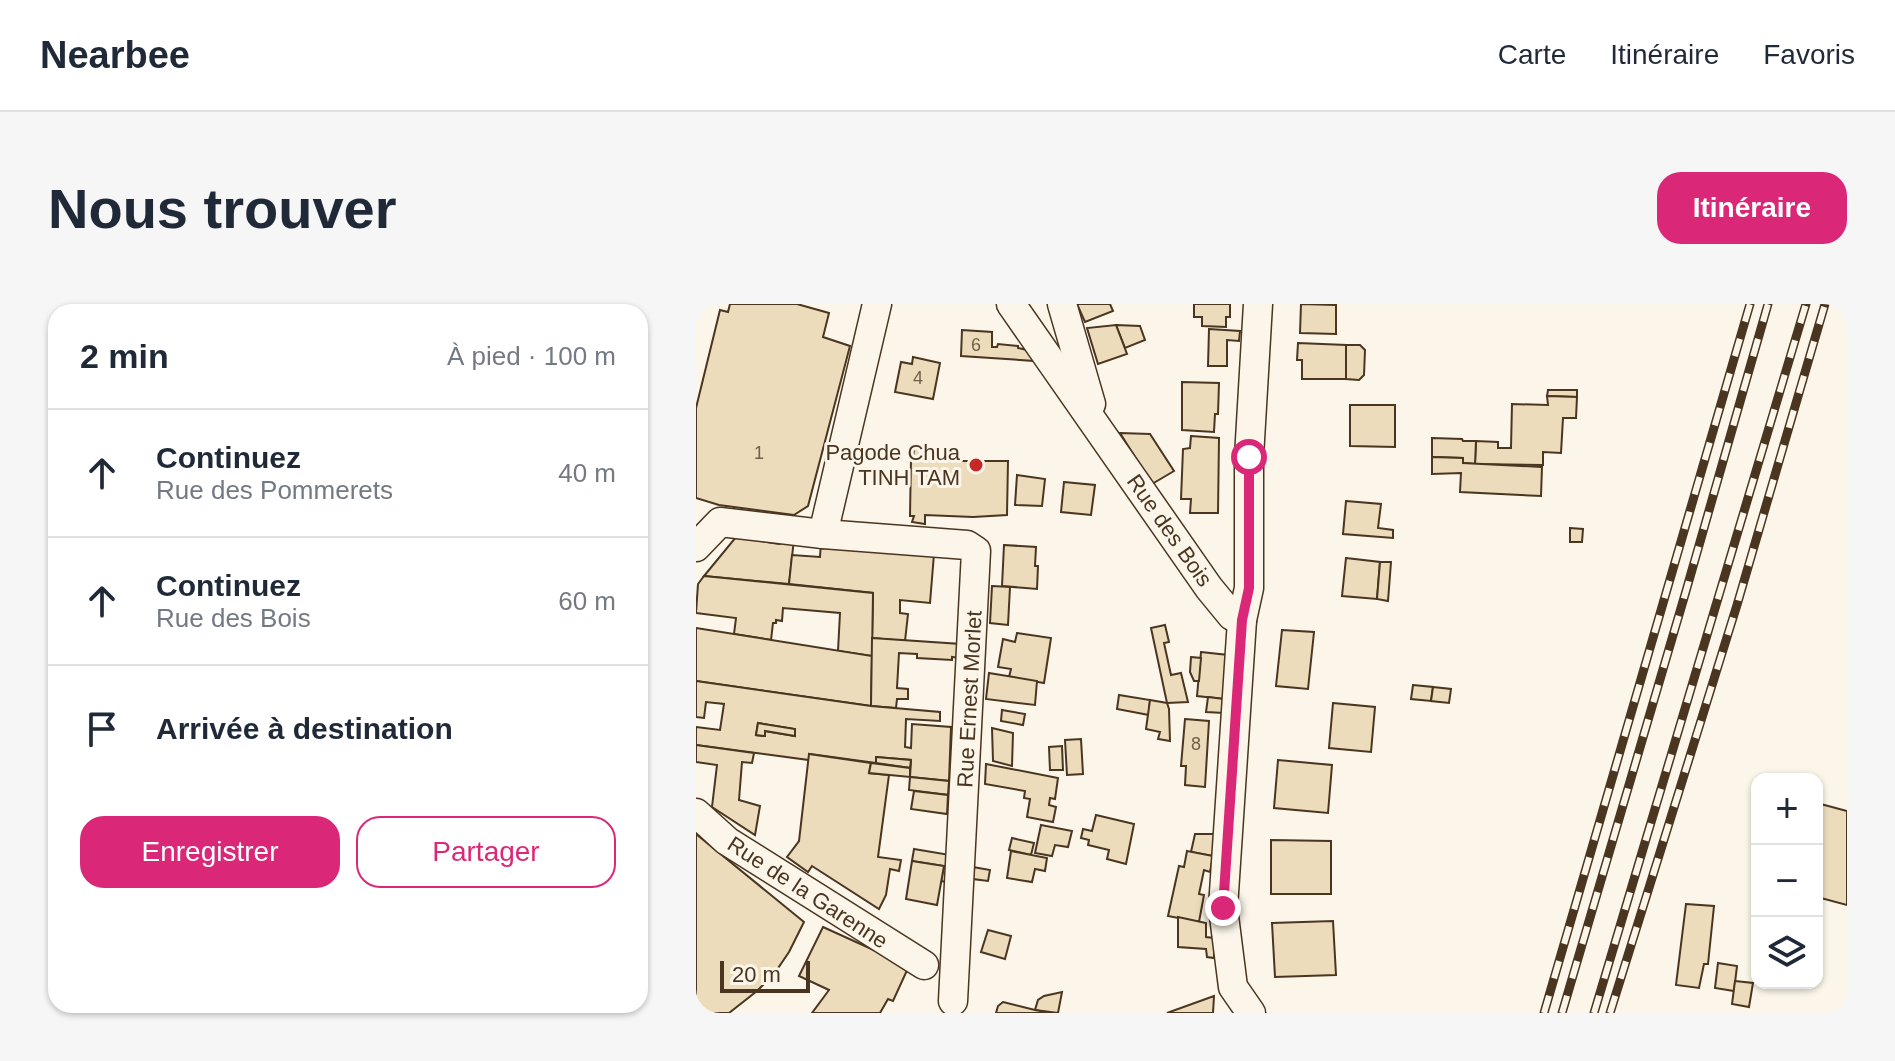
<!DOCTYPE html>
<html lang="fr">
<meta charset="utf-8">
<style>
:root{--surface:#fff;--page:#f6f6f7;--text:#1f2937;--muted:#747a83;--line:#e0e1e3;--accent:#db2777}
body{margin:0;font-family:Arial,sans-serif;background:var(--page);color:var(--text)}
.controls{position:absolute;right:24px;bottom:24px;display:grid;overflow:hidden;border-radius:16px;box-shadow:0 2px 6px #0004}
.controls button{width:72px;height:72px;display:grid;place-items:center;padding:0;border:0;border-bottom:2px solid var(--line);background:var(--surface);color:var(--text);font:40px sans-serif}
.scale{position:absolute;left:24px;bottom:20px;width:90px;box-sizing:border-box;padding-left:8px;border:4px solid #4a3520;border-top:0;font-size:22px;line-height:28px;white-space:nowrap;color:#4a3520;-webkit-text-stroke:6px #fbf6e9;paint-order:stroke}
.stop{position:absolute;width:24px;height:24px;margin:-18px;border:6px solid #db2777;border-radius:50%;background:#fff}
.stop.end{background:#db2777;border-color:#fff;box-shadow:0 2px 8px #0008}
.list{margin:0;padding:0;list-style:none}
h2{display:flex;justify-content:space-between;align-items:center;height:104px;margin:0;padding:0 32px;font-size:34px}
h2 small{font-size:26px;font-weight:400;color:var(--muted)}
.list li{display:grid;grid-template-columns:52px 1fr auto;gap:24px;align-items:center;box-sizing:border-box;height:128px;padding:0 32px;border-top:2px solid var(--line)}
.list b{display:block;font-size:30px;white-space:nowrap}
.list p{margin:0;font-size:26px;white-space:nowrap;color:var(--muted)}
.list em{font-size:26px;font-style:normal;color:var(--muted)}
.actions{display:flex;gap:16px;padding:24px 32px}
.actions a{flex:1;padding:18px 0;border:2px solid var(--accent);border-radius:24px;text-align:center;font-size:28px;color:var(--accent)}
.actions .main{background:var(--accent);color:#fff}
.icon{flex:none;width:44px;height:44px;fill:none;stroke:currentColor;stroke-width:2;stroke-linecap:round;stroke-linejoin:round}
.map{position:relative;flex:none;width:1151px;height:709px;overflow:hidden;border-radius:24px}
header{display:flex;align-items:center;gap:48px;box-sizing:border-box;height:112px;padding:0 40px;background:var(--surface);border-bottom:2px solid var(--line)}
header strong{font-size:38px}
nav{display:flex;gap:44px;margin-inline-start:auto;font-size:28px}
.intro{display:flex;align-items:center;justify-content:space-between;box-sizing:border-box;height:192px;padding:0 48px}
h1{margin:0;font-size:56px}
.button{padding:20px 36px;border-radius:24px;background:var(--accent);color:#fff;font-size:28px;font-weight:700}
main{display:flex;gap:48px;padding:0 48px}
aside{flex:1;background:var(--surface);border-radius:24px;box-shadow:0 2px 6px #0004}
.map>svg:first-child{display:block}
</style>
<header>
<strong>Nearbee</strong>
<nav><a>Carte</a><a>Itinéraire</a><a>Favoris</a></nav>
</header>
<div class="intro"><h1>Nous trouver</h1><a class="button">Itinéraire</a></div>
<main>
<aside>
<h2>2 min<small>À pied · 100 m</small></h2>
<ul class="list">
<li><svg class="icon" aria-label="ahead" viewBox="0 0 24 24"><path d="M12 20V5M6 11l6-6 6 6"/></svg><div><b>Continuez</b><p>Rue des Pommerets</p></div><em>40 m</em></li>
<li><svg class="icon" aria-label="ahead" viewBox="0 0 24 24"><path d="M12 20V5M6 11l6-6 6 6"/></svg><div><b>Continuez</b><p>Rue des Bois</p></div><em>60 m</em></li>
<li><svg class="icon" aria-label="arrive" viewBox="0 0 24 24"><path d="M6 21V4h12l-3 4 3 4H6"/></svg><div><b>Arrivée à destination</b></div></li>
</ul>
<div class="actions"><a class="main">Enregistrer</a><a>Partager</a></div>
</aside>
<div class="map">
<svg width="1151" height="709" viewBox="0 0 1151 709">
<rect width="100%" height="100%" fill="#fbf6e9"/>
<g fill="#ecdcbc" stroke="#4a3520" stroke-width="2" fill-rule="evenodd">
<polygon points="34,0 101,0 133,9 127,33 154,42 112,202 98,211 23,201 0,194 0,104 24,6 32,8"/>
<polygon points="381,0 414,0 417,7 389,18"/>
<polygon points="498,0 534,0 534,13 530,13 530,23 506,22 506,13 498,13"/>
<polygon points="605,0 640,1 640,30 604,29"/>
<polygon points="420,21 444,22 449,36 429,44"/>
<polygon points="420,21 431,50 402,60 391,24"/>
<polygon points="513,25 544,27 543,37 531,36 531,62 512,62"/>
<polygon points="266,26 296,28 296,43 301,43 302,40 322,42 322,44 331,46 339,57 265,52"/>
<polygon points="602,39 650,41 650,75 606,75 606,56 601,56"/>
<polygon points="650,41 664,41 669,46 668,71 663,76 650,75"/>
<polygon points="217,53 244,59 237,95 199,88 205,58 216,60"/>
<polygon points="486,78 523,79 522,110 519,110 518,128 486,126"/>
<polygon points="852,86 881,86 881,93 851,92"/>
<polygon points="851,92 881,93 880,114 867,114 865,149 847,148 847,161 779,160 780,137 802,138 802,144 815,144 816,100 852,101"/>
<polygon points="654,101 699,101 699,143 654,142"/>
<polygon points="424,129 454,130 478,167 456,180"/>
<polygon points="495,132 523,134 522,209 494,209 495,195 485,195 487,145 494,144"/>
<polygon points="736,134 766,135 767,137 780,137 779,160 767,159 767,154 736,153"/>
<polygon points="218,144 231,147 231,157 312,157 311,211 277,213 229,211 229,220 216,218 218,212 214,212 215,155 217,155"/>
<polygon points="736,153 767,154 767,159 846,163 845,192 764,188 765,169 736,170"/>
<polygon points="321,171 349,175 346,202 319,201"/>
<polygon points="368,178 399,181 395,211 365,208"/>
<polygon points="650,197 685,200 682,224 697,226 697,234 647,230"/>
<polygon points="874,224 887,225 886,238 874,238"/>
<polygon points="40,233 83,240 98,235 93,280 8,272"/>
<polygon points="125,238 238,250 234,299 204,296 204,309 212,310 209,337 176,334 177,289 93,280 96,251 124,253"/>
<polygon points="308,241 340,243 339,262 342,262 341,285 306,282"/>
<polygon points="650,254 684,258 681,295 646,292"/>
<polygon points="684,258 695,258 692,297 681,295"/>
<polygon points="8,272 177,289 176,352 142,347 144,309 87,304 86,317 80,316 80,319 77,319 75,336 38,330 40,314 0,309 2,280"/>
<polygon points="296,282 314,283 312,321 294,319"/>
<polygon points="469,321 473,338 468,339 475,371 485,369 492,398 471,399 455,324"/>
<polygon points="0,324 176,352 175,402 0,377"/>
<polygon points="586,326 618,328 612,385 580,382"/>
<polygon points="321,329 355,334 348,379 313,373 315,365 302,363 307,335 319,338"/>
<polygon points="176,334 265,340 264,354 256,353 256,356 221,354 221,350 203,349 201,384 212,385 212,395 201,395 200,404 175,402"/>
<polygon points="505,348 532,351 528,395 501,392"/>
<polygon points="495,353 505,354 503,377 498,377 494,368"/>
<polygon points="293,369 341,377 339,401 290,395"/>
<path d="M0,377l175,25 69,6v9l-34,-2 -1,28 6,1 1,-24 39,3 -2,54 -39,-4 1,-17 -35,-3v6l-67,-9v6l-113,-15v-18l24,3 4,-26 -18,-2 -2,16 -8,-1zM62,419l37,6v7l-30,-5v5l-9,-1z"/>
<polygon points="717,381 737,383 735,397 715,395"/>
<polygon points="737,383 755,385 753,399 735,397"/>
<polygon points="423,391 454,396 453,411 421,405"/>
<polygon points="512,393 528,395 528,409 510,408"/>
<polygon points="454,396 471,399 473,405 474,437 462,435 464,428 450,425"/>
<polygon points="637,399 679,403 675,448 633,444"/>
<polygon points="306,406 329,410 327,421 305,417"/>
<polygon points="489,415 513,417 509,483 489,481 490,462 485,462"/>
<polygon points="62,419 99,425 99,432 69,427 69,432 60,431"/>
<polygon points="296,424 317,429 316,462 297,457"/>
<polygon points="385,435 387,470 371,471 369,436"/>
<polygon points="0,441 58,449 56,459 46,458 43,496 64,502 59,531 16,503 21,461 0,458"/>
<polygon points="366,442 367,466 354,466 353,443"/>
<polygon points="113,450 175,459 173,469 193,471 182,553 205,556 203,567 194,565 190,591 183,605 116,562 112,568 91,553 103,537"/>
<polygon points="180,453 215,456 214,464 180,459"/>
<polygon points="582,456 636,461 632,509 578,504"/>
<polygon points="175,459 214,464 214,473 173,469"/>
<polygon points="290,460 362,474 359,495 354,494 353,501 360,503 357,518 331,513 334,495 328,494 329,487 289,480"/>
<polygon points="214,473 253,477 252,491 213,486"/>
<polygon points="218,487 252,491 251,510 215,505"/>
<polygon points="1121,499 1151,507 1151,601 1121,593"/>
<polygon points="400,511 438,520 430,560 411,555 413,546 392,541 393,536 385,534 387,525 396,527"/>
<polygon points="345,521 376,527 372,543 359,541 356,552 339,549"/>
<polygon points="0,530 108,618 93,648 78,670 61,687 33,709 0,709"/>
<polygon points="499,530 519,530 517,552 495,548"/>
<polygon points="316,534 338,539 335,551 313,546"/>
<polygon points="575,536 635,537 635,590 575,590"/>
<polygon points="218,545 254,551 250,578 245,577 248,562 216,557"/>
<polygon points="315,547 351,554 349,567 339,565 336,578 311,574"/>
<polygon points="491,547 517,552 514,568 508,566 503,590 508,591 503,618 472,612 483,562 488,563"/>
<polygon points="216,557 248,562 241,601 210,595"/>
<polygon points="277,563 294,566 292,577 277,575"/>
<polygon points="990,600 1018,602 1012,660 1008,660 1003,684 980,681"/>
<polygon points="482,613 510,619 510,633 518,634 518,654 511,653 510,645 482,643"/>
<polygon points="637,617 640,671 579,673 576,619"/>
<polygon points="127,623 213,662 197,697 192,695 184,709 116,709 133,686 103,672"/>
<polygon points="292,626 315,632 309,655 285,648"/>
<polygon points="1022,659 1041,662 1038,687 1019,684"/>
<polygon points="1039,677 1057,679 1053,703 1036,700"/>
<polygon points="366,688 362,709 339,706 342,696 348,692"/>
<polygon points="518,692 517,709 471,709"/>
<polygon points="307,698 339,706 355,709 300,709 302,702"/>
</g>
<g fill="none" stroke-linecap="round" stroke-linejoin="round">
<defs>
<g id="street">
<polyline points="315,0 513,284 536,312 546,316"/>
<polyline points="366,0 395,100"/>
<polyline points="127,230 181,0"/>
<polyline points="0,243 24,218 127,230 271,241 280,247 257,697"/>
<polyline points="0,509 31,537 228,661"/>
<polyline points="555,709 537,683 527,604 546,316 553,284 553,153 562,0"/>
</g>
</defs>
<use href="#street" stroke="#4a3520" stroke-width="31"/>
<use href="#street" stroke="#fbf6e9" stroke-width="28"/>
<defs>
<g id="rail">
<polyline points="848,709 1054,0"/>
<polyline points="866,709 990,287 1072,0"/>
<polyline points="898,709 1110,0"/>
<polyline points="914,709 1041,301 1129,0"/>
</g>
</defs>
<use href="#rail" stroke="#4a3520" stroke-width="9"/>
<use href="#rail" stroke="#fbf6e9" stroke-width="6" stroke-dasharray="18" stroke-linecap="butt"/>
</g>
<g fill="none" stroke-linecap="round" stroke-linejoin="round">
<polyline stroke="#db2777" stroke-width="10" points="527,604 546,316 553,284 553,153"/>
</g>
<circle fill="#c62828" stroke="#fbf6e9" stroke-width="3" cx="280" cy="161" r="8"/>
<g text-anchor="middle" stroke-width="6" stroke-linejoin="round" paint-order="stroke">
<g font-size="18" fill="#725f47">
<text x="280" y="47">6</text>
<text x="222" y="80">4</text>
<text x="63" y="155">1</text>
<text x="500" y="446">8</text>
</g>
<g font-size="22" fill="#4a3520" stroke="#fbf6e9" text-anchor="end">
<text x="264" y="156">Pagode Chua<tspan x="264" dy="25">TINH TAM</tspan></text>
</g>
<g font-size="22" fill="#4a3520" stroke="#fbf6e9">
<text transform="translate(474 226) rotate(55)" y="8">Rue des Bois</text>
<text transform="translate(273 395) rotate(-87)" y="8">Rue Ernest Morlet</text>
<text transform="translate(112 588) rotate(33)" y="8">Rue de la Garenne</text>
</g>
</g>
</svg>
<div class="controls">
<button>+</button>
<button>−</button>
<button><svg class="icon" aria-label="layers" viewBox="0 0 24 24"><path d="M12 4l9 5-9 5-9-5zM3 14l9 5 9-5"/></svg></button>
</div>
<div class="scale">20 m</div>
<div class="stop" style="left:553px;top:153px"></div>
<div class="stop end" style="left:527px;top:604px"></div>
</div>
</main>
